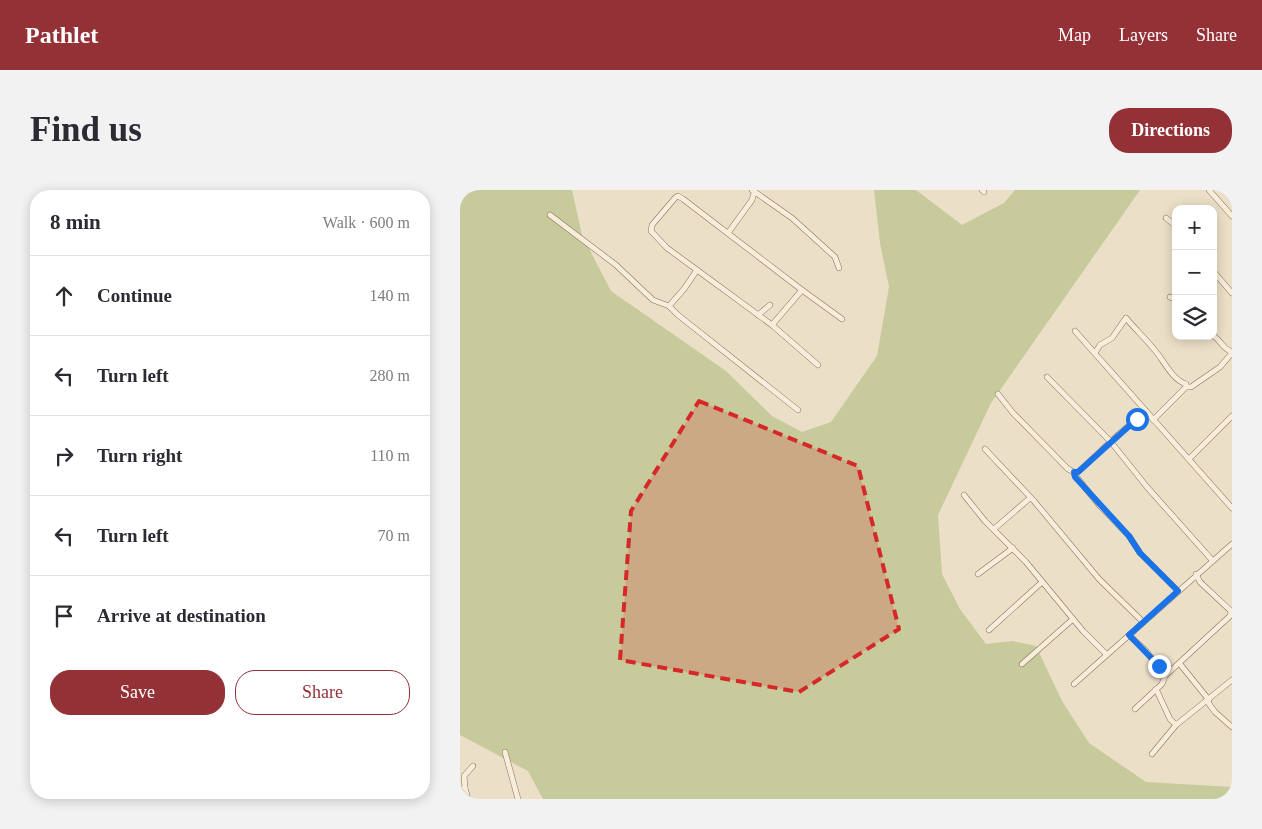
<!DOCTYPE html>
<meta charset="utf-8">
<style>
:root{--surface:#fff;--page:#f2f2f3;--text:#2b2b33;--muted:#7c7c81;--line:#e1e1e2;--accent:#933137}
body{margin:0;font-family:Georgia,serif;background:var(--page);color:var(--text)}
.controls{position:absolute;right:15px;top:15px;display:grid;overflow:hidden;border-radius:10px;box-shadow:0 2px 12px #0003}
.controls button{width:45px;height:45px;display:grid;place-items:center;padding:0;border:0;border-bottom:1px solid var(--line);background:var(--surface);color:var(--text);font:25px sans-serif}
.stop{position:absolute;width:15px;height:15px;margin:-11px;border:4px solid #1a73e8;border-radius:50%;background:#fff}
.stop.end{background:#1a73e8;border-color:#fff;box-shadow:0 1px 5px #0008}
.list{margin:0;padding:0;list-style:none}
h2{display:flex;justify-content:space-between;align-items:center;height:65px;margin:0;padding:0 20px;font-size:21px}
h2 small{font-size:16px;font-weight:400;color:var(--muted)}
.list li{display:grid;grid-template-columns:32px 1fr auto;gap:15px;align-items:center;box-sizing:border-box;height:80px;padding:0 20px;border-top:1px solid var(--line)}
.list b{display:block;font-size:19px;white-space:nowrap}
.list em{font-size:16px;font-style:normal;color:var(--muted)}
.actions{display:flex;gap:10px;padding:15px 20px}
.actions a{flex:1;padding:11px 0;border:1px solid var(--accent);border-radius:20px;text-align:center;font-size:18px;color:var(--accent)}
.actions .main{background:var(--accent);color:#fff}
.icon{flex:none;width:28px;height:28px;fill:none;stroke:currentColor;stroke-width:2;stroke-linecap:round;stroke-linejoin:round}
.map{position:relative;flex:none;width:772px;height:609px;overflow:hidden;border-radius:20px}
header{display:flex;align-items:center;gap:30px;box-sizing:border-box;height:70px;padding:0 25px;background:var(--accent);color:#fff}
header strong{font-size:24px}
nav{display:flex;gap:28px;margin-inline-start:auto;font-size:18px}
.intro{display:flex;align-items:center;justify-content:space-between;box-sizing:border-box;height:120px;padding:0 30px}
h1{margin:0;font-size:35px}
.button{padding:12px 22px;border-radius:20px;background:var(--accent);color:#fff;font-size:18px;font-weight:700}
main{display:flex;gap:30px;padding:0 30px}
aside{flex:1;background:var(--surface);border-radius:20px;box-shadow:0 2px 12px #0003}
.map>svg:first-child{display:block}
</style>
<header>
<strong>Pathlet</strong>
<nav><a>Map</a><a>Layers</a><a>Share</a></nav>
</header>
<div class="intro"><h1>Find us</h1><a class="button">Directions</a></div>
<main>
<aside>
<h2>8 min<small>Walk · 600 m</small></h2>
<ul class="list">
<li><svg class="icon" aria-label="ahead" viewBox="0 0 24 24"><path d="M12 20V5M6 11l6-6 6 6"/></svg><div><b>Continue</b></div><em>140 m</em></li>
<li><svg class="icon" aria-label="left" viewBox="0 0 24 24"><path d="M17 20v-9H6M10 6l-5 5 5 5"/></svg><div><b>Turn left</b></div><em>280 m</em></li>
<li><svg class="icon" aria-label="right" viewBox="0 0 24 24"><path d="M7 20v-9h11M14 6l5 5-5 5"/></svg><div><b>Turn right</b></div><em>110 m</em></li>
<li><svg class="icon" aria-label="left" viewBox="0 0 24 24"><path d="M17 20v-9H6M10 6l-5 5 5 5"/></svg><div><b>Turn left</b></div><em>70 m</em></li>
<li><svg class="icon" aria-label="arrive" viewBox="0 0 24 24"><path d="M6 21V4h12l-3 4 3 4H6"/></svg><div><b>Arrive at destination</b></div></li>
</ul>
<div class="actions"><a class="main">Save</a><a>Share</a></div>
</aside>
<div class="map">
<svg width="772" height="609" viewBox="0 0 772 609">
<rect width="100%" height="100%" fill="#ecdfc7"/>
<polygon fill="#c7ca9b" points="0,0 112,0 122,45 151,101 266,181 312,226 342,242 371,232 417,166 429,97 420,53 414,0 456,0 502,35 544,13 555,0 680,0 531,213 478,325 482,384 500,419 526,454 552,451 576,456 602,511 629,553 686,592 772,597 772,609 83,609 68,581 0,545"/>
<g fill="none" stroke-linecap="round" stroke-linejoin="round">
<defs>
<g id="minor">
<polyline points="292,0 332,28 375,67 379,78"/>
<polyline points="522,0 524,2"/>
<polyline points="749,0 772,26"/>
<polyline points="90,25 156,75 193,110 209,116"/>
<polyline points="706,28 716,36"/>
<polyline points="268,43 292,10 294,3"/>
<polyline points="237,80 312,135 358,175"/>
<polyline points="753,81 772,103"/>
<polyline points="342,100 382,129"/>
<polyline points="710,107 716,110"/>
<polyline points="298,125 310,115"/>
<polyline points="312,135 342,100 223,9 218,6 215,8 192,35 191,41 207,58 237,80 224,99 209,116 218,125 338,220"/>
<polyline points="615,141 772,318"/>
<path d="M753,146c8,3 7,11 19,16"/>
<path d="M635,163l5,-8 12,-7 14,-20c10,12 22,23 31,35 8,10 16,27 29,31v3"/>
<polyline points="587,187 651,252 687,297 752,370"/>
<polyline points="538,204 553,223 608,279 614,282"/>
<path d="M687,224c-11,1 -57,48 -69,58h-4v2l26,32 29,30 11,17 38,38"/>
<polyline points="693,230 726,197 731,197 760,177 772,163"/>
<polyline points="525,259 574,311 639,389 683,432"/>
<polyline points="729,269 772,226"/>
<polyline points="504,305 525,331 566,372 623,441 646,464"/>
<polyline points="534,339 570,308"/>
<polyline points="518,384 553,358"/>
<polyline points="736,384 740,392 772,422"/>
<polyline points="529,440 581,393"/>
<polyline points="669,445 687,462 705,486"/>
<polyline points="562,474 613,429"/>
<polyline points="720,474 749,510"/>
<polyline points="614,494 772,354"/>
<polyline points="696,499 710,529 716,535"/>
<polyline points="747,511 755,522 772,537"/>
<polyline points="675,519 702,494 705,486 770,426 771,422"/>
<polyline points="45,562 58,609"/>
<polyline points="692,564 716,535 772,490"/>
<polyline points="5,598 4,586 13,576"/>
<polyline points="0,599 5,598 8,609"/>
</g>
</defs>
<use href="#minor" stroke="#87715d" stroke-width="6"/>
<use href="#minor" stroke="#f7edda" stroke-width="5"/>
</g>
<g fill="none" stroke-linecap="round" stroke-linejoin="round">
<polyline stroke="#1a73e8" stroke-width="6" points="677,229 618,282 614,282 615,287 669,346 680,363 718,401 669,445 699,476"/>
</g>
<path fill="#d62828" fill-opacity="0.2" stroke="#d62828" stroke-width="4" stroke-dasharray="10 6" stroke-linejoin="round" d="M239,211l159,65 41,163 -100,63 -179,-32 11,-149z"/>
</svg>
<div class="controls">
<button>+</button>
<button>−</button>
<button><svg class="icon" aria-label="layers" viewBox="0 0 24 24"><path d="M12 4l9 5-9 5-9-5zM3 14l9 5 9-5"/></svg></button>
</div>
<div class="stop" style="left:677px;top:229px"></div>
<div class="stop end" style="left:699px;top:476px"></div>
</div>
</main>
